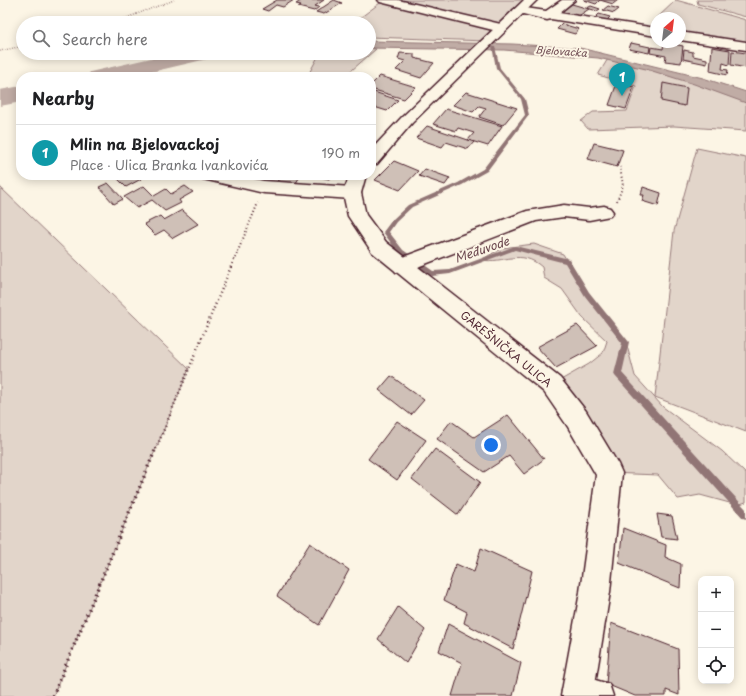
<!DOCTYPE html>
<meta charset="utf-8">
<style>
:root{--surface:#fff;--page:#f2f2f2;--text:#202124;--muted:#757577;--line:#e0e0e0;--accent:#111827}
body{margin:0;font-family:"Playpen Sans",sans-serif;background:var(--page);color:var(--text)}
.controls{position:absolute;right:12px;bottom:12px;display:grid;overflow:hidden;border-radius:8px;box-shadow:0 2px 10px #0003}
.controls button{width:36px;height:36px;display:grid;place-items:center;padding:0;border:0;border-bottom:1px solid var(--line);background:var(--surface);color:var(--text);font:20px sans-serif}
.compass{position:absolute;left:650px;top:12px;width:36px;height:36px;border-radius:50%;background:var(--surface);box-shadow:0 2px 10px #0003;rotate:28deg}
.you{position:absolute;left:491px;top:445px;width:14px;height:14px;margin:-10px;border:3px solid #fff;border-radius:50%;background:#1a73e8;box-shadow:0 0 0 6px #1a73e833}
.badge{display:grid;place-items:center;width:26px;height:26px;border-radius:50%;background:var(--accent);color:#fff;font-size:13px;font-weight:700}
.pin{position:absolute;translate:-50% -33px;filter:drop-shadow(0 1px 2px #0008)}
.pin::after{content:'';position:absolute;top:21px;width:14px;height:12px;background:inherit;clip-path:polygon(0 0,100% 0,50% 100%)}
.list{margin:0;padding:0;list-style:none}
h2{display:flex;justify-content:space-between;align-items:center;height:52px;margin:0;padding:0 16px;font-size:17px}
h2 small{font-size:13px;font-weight:400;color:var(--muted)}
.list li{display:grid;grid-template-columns:26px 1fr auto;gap:12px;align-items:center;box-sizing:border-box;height:56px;padding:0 16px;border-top:1px solid var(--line)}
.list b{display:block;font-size:15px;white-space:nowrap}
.list p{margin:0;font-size:13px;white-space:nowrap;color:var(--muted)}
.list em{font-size:13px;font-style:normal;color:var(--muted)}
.icon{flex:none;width:22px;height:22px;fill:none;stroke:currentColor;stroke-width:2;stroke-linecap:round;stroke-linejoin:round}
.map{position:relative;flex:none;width:746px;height:696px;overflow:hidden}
.search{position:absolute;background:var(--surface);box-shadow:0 2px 10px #0003;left:16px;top:16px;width:360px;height:44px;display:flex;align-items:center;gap:10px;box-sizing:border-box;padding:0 14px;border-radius:22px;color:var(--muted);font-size:15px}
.panel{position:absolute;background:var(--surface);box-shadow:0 2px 10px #0003;left:16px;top:72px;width:360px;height:108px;border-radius:16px}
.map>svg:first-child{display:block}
</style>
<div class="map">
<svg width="746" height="696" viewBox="0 0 746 696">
<rect width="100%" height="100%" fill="#fcf5e5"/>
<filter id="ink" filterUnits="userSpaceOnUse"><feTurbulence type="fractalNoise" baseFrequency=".025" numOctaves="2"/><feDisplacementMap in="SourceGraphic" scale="8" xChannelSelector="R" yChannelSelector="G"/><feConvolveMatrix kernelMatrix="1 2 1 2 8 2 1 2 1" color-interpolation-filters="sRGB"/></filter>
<g filter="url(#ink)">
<g fill="#e2d5ca" stroke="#967a7a">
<polygon points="384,0 396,3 401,0 531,0 487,41 369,37 369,23 353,23"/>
<polygon points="676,0 746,20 746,46 680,36 680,18 657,18"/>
<polygon points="697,0 746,0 746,17 698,4"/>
<polygon points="369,48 376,49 344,77 307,77 320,53 369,53"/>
<polygon points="609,57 746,98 746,131 674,126 588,129 581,121 593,112 627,111 636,86 598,75"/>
<polygon points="697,148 746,158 746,432 655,397 674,231"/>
<polygon points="0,187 189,369 53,696 0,696"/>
<path d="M534,244l29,10 24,40 39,48 9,34 28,31 59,44 24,23v28l-9,3 -37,-10 -22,4 -20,-24 -49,-2 -57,-88 37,-21 14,-11 4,-12 -25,-24 -20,-28 -18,-11 -2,-11c-22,-19 -37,-3 -61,-7l21,-12z"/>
</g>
<polygon fill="#c0aca5" stroke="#917474" points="369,41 512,44 580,48 703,78 746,92 746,103 694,84 646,69 598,58 504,50 369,48"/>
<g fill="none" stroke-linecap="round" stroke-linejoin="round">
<polygon fill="#917474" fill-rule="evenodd" points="492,46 495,47 500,68 525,99 529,115 487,171 462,185 412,207 396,222 389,232 403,250 433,271 450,270 515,246 569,259 589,292 629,342 622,373 746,509 746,519 743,518 615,376 614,374 622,343 585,296 565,263 515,250 450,274 432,276 399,254 383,232 392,220 408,205 458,183 483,169 525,115 521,99 496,68"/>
<g fill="#c0aca5" fill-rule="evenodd">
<polygon points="173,53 214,53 211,58 130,77 87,77 90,72"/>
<polygon points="21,86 21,102 0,106 0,90"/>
</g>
</g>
<g fill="#cfc0b7" stroke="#4a1f2b">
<polygon points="277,0 294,0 283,7 276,5 268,11 262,9"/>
<polygon points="302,0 324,0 315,6 319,7 314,11 298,7 301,5 296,4"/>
<polygon points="334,0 342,3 324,14 316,12"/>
<polygon points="584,0 618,0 613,4 600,0 596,4"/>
<polygon points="572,4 589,9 577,17 561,11"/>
<polygon points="591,6 600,9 597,11 587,8"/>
<polygon points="608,6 619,9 614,13 603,10"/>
<polygon points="599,14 610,17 606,21 595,18"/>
<polygon points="562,24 579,29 575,34 557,29"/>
<polygon points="664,42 683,46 681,63 665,61 666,56 650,53 651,47 663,49"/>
<polygon points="631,43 650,47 649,53 629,49"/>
<polygon points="712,47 730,50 729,65 723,63 722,69 728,70 727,75 710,71"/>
<polygon points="684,50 693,52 693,56 707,59 707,64 683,59"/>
<polygon points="732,51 746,53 746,68 731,65"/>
<polygon points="400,53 414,54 414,58 434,63 421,78 396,70 405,61 398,59"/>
<polygon points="380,76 416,87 404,99 371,89 371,85"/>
<polygon points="617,83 634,87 626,109 609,105"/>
<polygon points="663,83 687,88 685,106 661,101"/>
<polygon points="371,91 398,100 387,111 371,106"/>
<polygon points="466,92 517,108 503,125 479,117 486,108 479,106 473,112 453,105"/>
<polygon points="446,109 502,126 488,146 468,140 474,133 458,128 456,131 433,124"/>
<polygon points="427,126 474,142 468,149 446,142 442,147 416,138"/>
<polygon points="594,143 623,150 617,167 588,159"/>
<polygon points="394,161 418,171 400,190 375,180"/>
<polygon points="425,169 450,178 445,185 419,176"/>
<polygon points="114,175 136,175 141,179 126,187"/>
<polygon points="273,175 301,175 294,186 276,182 279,179 271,177"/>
<polygon points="312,175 332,175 329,179"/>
<polygon points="108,183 123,199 114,204 99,187"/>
<polygon points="144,186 154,196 166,189 171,194 185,186 193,192 179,200 181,203 165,211 152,200 137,208 124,197"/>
<polygon points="643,187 661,193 658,206 642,201 644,195 641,195"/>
<polygon points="182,210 198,224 173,238 164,230 155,235 144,224 160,216 164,220"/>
<polygon points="577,325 597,346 556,368 537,347"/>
<polygon points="391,376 424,400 411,415 379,390"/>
<polygon points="508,415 544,459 524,474 509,456 484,472 437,439 451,421 474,437"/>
<polygon points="397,421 426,440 397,480 368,459"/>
<polygon points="435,449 480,482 458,515 412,479"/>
<polygon points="657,514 672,516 677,539 661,537"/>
<polygon points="623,528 666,545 665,557 681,564 680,588 619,563"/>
<polygon points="310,543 349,570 319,625 277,596"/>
<polygon points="481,548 532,571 513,649 464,623 467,612 444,600 456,564 474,572"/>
<polygon points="398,607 425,630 406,663 378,639"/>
<polygon points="611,623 678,649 679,695 666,690 666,696 635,696 606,684"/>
<polygon points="448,624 521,663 513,696 452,696 462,663 439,651"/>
</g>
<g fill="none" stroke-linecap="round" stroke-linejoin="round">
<defs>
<g id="street">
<polygon points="378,0 398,0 505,25 507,28 501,32 380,2"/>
<polygon points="562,0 575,0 559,13 656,28 656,36 551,19 547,20 515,12 513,10 519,7 546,11"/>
<polygon points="680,32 746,42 746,50 680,40"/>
<polygon points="201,175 234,175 264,181 352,187 358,189 361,193 358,197 352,199 264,193 203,179"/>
<path d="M564,205l25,3 15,-2 6,2 3,4 -3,4 -21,4 -25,-3 -28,4 -116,45c-9,5 -14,9 -24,6l-3,-5 3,-5 10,-6 121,-45z"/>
<polygon points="578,675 609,684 613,696 564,696 562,691 567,680"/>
</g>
<g id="secondary">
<polygon points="524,0 537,0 412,123 377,164 371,165 371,150 402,117"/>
<polygon points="350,175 366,175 361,193 366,215 386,242 560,378 586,411 618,464 622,473 610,592 593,696 561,696 580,592 596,475 568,427 544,392 372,252 348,216 343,193"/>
</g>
</defs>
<use href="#street" stroke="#4a1f2b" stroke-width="3"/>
<use href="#secondary" stroke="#4a1f2b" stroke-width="3"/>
<g stroke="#4a1f2b" stroke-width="1.5" stroke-dasharray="0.5 2" stroke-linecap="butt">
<polyline points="113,23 174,0"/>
<polyline points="0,51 23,46"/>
</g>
<g stroke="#4a1f2b" stroke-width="2" stroke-dasharray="1 2.5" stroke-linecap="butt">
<polyline points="617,201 623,186 620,167"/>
<polyline points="235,258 258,203"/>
</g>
<polyline stroke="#4a1f2b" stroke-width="2.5" stroke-dasharray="1 3" stroke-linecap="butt" points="156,449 235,257"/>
<polyline stroke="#4a1f2b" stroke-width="3.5" stroke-dasharray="1.5 4" stroke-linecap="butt" points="53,696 156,448"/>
<use href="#street" fill="#fcf5e5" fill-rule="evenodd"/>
<use href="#secondary" fill="#fcf5e5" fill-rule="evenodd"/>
</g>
</g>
<g text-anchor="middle" stroke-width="4" stroke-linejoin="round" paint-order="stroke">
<g font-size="10" font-style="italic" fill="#6d4950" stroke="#fcf5e5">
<text transform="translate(561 51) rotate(4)" y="4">Bjelovacka</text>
</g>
<g font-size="11" fill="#4a1f2b" stroke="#fcf5e5">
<text transform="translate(506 349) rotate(39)" y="4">GAREŠNIČKA ULICA</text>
</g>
<g font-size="12" font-style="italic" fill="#6d4950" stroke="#fcf5e5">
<text transform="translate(482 250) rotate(-19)" y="4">Međuvode</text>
</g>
</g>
</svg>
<div class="controls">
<button>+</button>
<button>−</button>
<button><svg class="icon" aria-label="locate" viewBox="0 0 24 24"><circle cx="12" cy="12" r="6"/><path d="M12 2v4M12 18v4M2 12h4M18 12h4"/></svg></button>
</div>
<svg class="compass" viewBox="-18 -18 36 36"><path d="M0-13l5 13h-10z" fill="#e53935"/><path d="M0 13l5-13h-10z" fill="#757577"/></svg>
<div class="you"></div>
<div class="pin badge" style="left:622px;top:96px;background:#0f9aa8">1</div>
<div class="search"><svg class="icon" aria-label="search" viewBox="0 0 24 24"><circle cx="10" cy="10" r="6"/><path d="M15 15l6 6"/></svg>Search here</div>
<section class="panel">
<h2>Nearby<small></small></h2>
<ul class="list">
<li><span class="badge" style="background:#0f9aa8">1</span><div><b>Mlin na Bjelovackoj</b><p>Place · Ulica Branka Ivankovića</p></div><em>190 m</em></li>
</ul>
</section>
</div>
